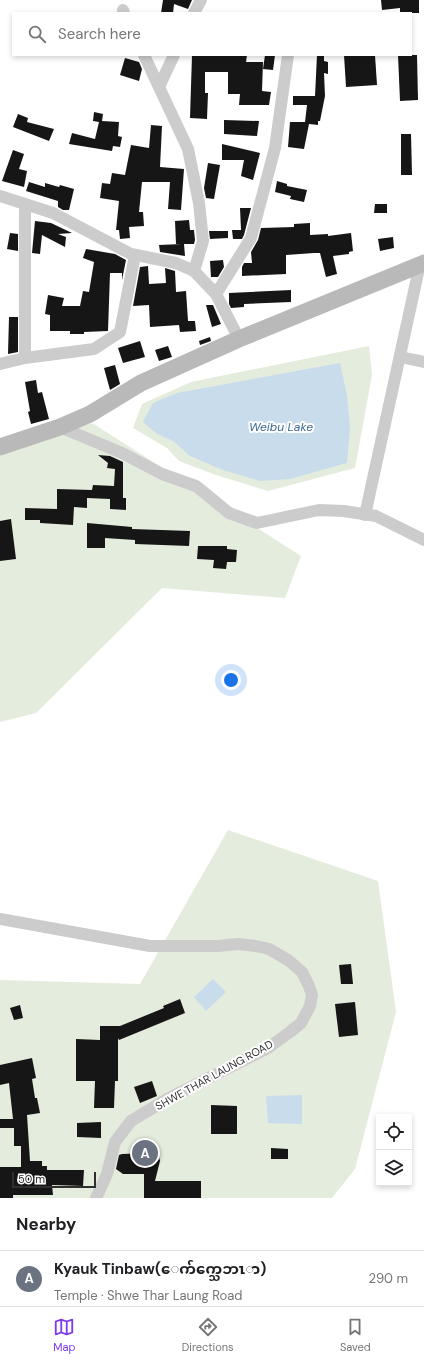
<!DOCTYPE html>
<meta charset="utf-8">
<style>
:root{--surface:#fff;--page:#f2f2f2;--text:#202124;--muted:#757577;--line:#e0e0e0;--accent:#7c3aed}
body{margin:0;font-family:"DM Sans","Noto Sans Myanmar",sans-serif;background:var(--page);color:var(--text)}
.controls{position:absolute;right:12px;bottom:12px;display:grid;overflow:hidden;border-radius:0px;box-shadow:0 2px 6px #0003}
.controls button{width:36px;height:36px;display:grid;place-items:center;padding:0;border:0;border-bottom:1px solid var(--line);background:var(--surface);color:var(--text);font:20px sans-serif}
.scale{position:absolute;left:12px;bottom:10px;width:84px;box-sizing:border-box;padding-left:4px;border:2px solid #2f2f2f;border-top:0;font-size:11px;line-height:14px;white-space:nowrap;color:#2f2f2f;-webkit-text-stroke:3px #fff;paint-order:stroke}
.you{position:absolute;left:231px;top:680px;width:14px;height:14px;margin:-10px;border:3px solid #fff;border-radius:50%;background:#1a73e8;box-shadow:0 0 0 6px #1a73e833}
.badge{display:grid;place-items:center;width:26px;height:26px;border-radius:50%;background:var(--accent);color:#fff;font-size:13px;font-weight:700}
.pin{position:absolute;translate:-50% -50%;border:2px solid #fff;box-shadow:0 1px 4px #0006}
.list{margin:0;padding:0;list-style:none}
h2{display:flex;justify-content:space-between;align-items:center;height:52px;margin:0;padding:0 16px;font-size:17px}
h2 small{font-size:13px;font-weight:400;color:var(--muted)}
.list li{display:grid;grid-template-columns:26px 1fr auto;gap:12px;align-items:center;box-sizing:border-box;height:56px;padding:0 16px;border-top:1px solid var(--line)}
.list b{display:block;font-size:15px;white-space:nowrap}
.list p{margin:0;font-size:13px;white-space:nowrap;color:var(--muted)}
.list em{font-size:13px;font-style:normal;color:var(--muted)}
.icon{flex:none;width:22px;height:22px;fill:none;stroke:currentColor;stroke-width:2;stroke-linecap:round;stroke-linejoin:round}
.map{position:relative;flex:none;width:424px;height:1198px;overflow:hidden}
.search{position:absolute;background:var(--surface);box-shadow:0 2px 6px #0003;left:12px;right:12px;top:12px;height:44px;display:flex;align-items:center;gap:10px;box-sizing:border-box;padding:0 14px;border-radius:0px;color:var(--muted);font-size:15px}
.sheet{height:108px;background:var(--surface)}
nav{display:flex;justify-content:space-around;align-items:center;box-sizing:border-box;height:56px;border-top:1px solid var(--line);background:var(--surface);font-size:11px;color:var(--muted)}
nav a{display:grid;justify-items:center;gap:2px}
nav .on{color:var(--accent)}
.map>svg:first-child{display:block}
</style>
<div class="map">
<svg width="424" height="1198" viewBox="0 0 424 1198">
<rect width="100%" height="100%" fill="#fff"/>
<g fill="#e4ecdd">
<polygon points="369,346 372,375 355,468 268,491 216,475 179,461 167,448 133,428 142,404 191,382"/>
<polygon points="92,423 301,556 285,598 162,588 36,713 0,722 0,445"/>
<polygon points="228,830 378,881 396,1012 355,1169 332,1198 0,1198 0,980 140,984"/>
</g>
<g fill="#c9dcec">
<polygon points="340,363 347,395 350,428 347,463 290,479 260,481 223,470 190,456 173,441 157,434 143,422 153,403 177,393"/>
<polygon points="213,979 226,992 206,1011 194,997"/>
<polygon points="302,1095 302,1124 268,1123 266,1096"/>
</g>
<g fill="#161616">
<polygon points="163,0 192,0 188,9 174,4 173,13 161,13"/>
<polygon points="381,0 419,0 419,13 400,13 400,8 382,10"/>
<polygon points="192,55 247,55 246,62 263,62 262,91 271,92 269,105 239,105 240,94 228,94 228,72 205,72 205,93 208,93 207,119 190,118"/>
<polygon points="265,55 275,55 273,70 263,69"/>
<polygon points="317,55 324,55 324,61 328,62 328,74 324,73 325,96 320,121 318,121 318,125 309,124 304,149 288,147 290,122 305,122 307,105 293,105 293,96 315,96"/>
<polygon points="344,55 375,55 377,85 346,87"/>
<polygon points="398,55 417,55 418,100 400,101"/>
<polygon points="125,58 139,62 142,69 139,81 120,75"/>
<polygon points="94,112 103,114 102,121 119,122 118,136 122,137 120,147 113,146 112,151 69,144 72,133 95,139 99,122 93,121"/>
<polygon points="18,114 28,118 27,122 54,129 49,141 13,127"/>
<polygon points="224,120 259,121 257,136 224,134"/>
<polygon points="151,125 162,126 160,167 184,169 181,210 168,209 170,182 142,182 139,212 143,212 144,226 129,227 130,238 120,239 119,230 116,230 119,201 100,198 102,183 110,184 112,173 125,175 131,145 149,148"/>
<polygon points="401,134 411,134 412,175 401,175"/>
<polygon points="222,144 260,153 253,180 241,176 244,160 222,160"/>
<polygon points="13,150 24,154 19,169 27,171 24,187 2,181"/>
<polygon points="208,163 220,165 214,199 206,198 204,188"/>
<polygon points="277,181 287,184 287,186 307,190 304,202 290,199 291,196 275,192"/>
<polygon points="29,182 45,187 45,183 59,187 60,185 74,189 69,210 63,210 58,207 58,201 26,191"/>
<polygon points="375,204 387,204 387,213 374,213"/>
<polygon points="240,208 251,208 244,235 242,239 233,239 232,230 241,230"/>
<polygon points="189,220 190,230 194,230 195,240 194,244 184,244 185,256 160,252 159,245 182,244 176,244 175,221"/>
<polygon points="35,221 51,223 72,233 58,234 66,237 65,247 42,235 40,254 32,253"/>
<polygon points="310,223 310,235 328,234 328,236 351,233 353,251 349,252 349,254 333,256 337,274 326,277 320,253 314,253 286,255 286,274 242,276 242,267 244,263 252,263 251,252 258,240 261,228 294,227 294,224"/>
<polygon points="209,231 228,231 228,238 210,239"/>
<polygon points="10,233 18,234 18,251 7,249"/>
<polygon points="393,237 394,248 380,251 378,239"/>
<polygon points="86,249 115,254 126,260 122,280 122,273 110,273 108,331 84,332 84,334 70,334 70,331 50,331 50,315 45,314 48,295 64,298 62,306 80,306 83,291 89,292 94,262 83,258"/>
<polygon points="223,260 224,267 218,277 211,277 210,261"/>
<polygon points="148,266 149,284 166,283 165,268 175,271 176,292 186,291 188,321 195,321 196,331 180,332 179,325 150,327 149,305 133,306 140,267"/>
<polygon points="291,290 291,302 244,304 244,307 231,308 229,304 229,293"/>
<polygon points="206,305 213,305 221,324 212,327"/>
<polygon points="9,317 18,317 18,352 8,354"/>
<polygon points="210,337 211,341 200,345 199,341"/>
<polygon points="140,341 145,357 123,363 118,348"/>
<polygon points="168,346 172,357 159,361 155,350"/>
<polygon points="115,365 120,384 110,390 104,368"/>
<polygon points="36,380 38,393 42,392 49,419 31,424 28,412 30,411 25,382"/>
<polygon points="98,455 110,456 123,462 123,498 126,498 126,510 110,509 110,499 87,498 87,508 74,507 73,525 40,523 40,520 25,520 25,508 57,509 57,489 92,490 93,485 114,486 115,469 107,468 108,463"/>
<polygon points="11,519 16,559 0,561 0,521"/>
<polygon points="87,523 132,527 132,529 190,531 189,546 135,544 135,540 105,538 105,548 87,548"/>
<polygon points="198,546 227,546 227,549 237,550 236,562 227,562 226,569 213,568 214,560 197,559"/>
<polygon points="351,964 353,984 341,984 339,965"/>
<polygon points="180,999 185,1013 119,1040 118,1038 118,1081 115,1081 114,1108 94,1108 95,1081 76,1081 76,1039 100,1040 100,1026 120,1026 164,1008 163,1006"/>
<polygon points="355,1002 358,1035 339,1037 335,1004"/>
<polygon points="20,1005 23,1018 14,1020 10,1008"/>
<polygon points="32,1058 36,1078 32,1079 35,1098 37,1098 40,1113 27,1115 30,1161 42,1161 42,1166 47,1166 47,1170 84,1170 83,1186 52,1185 53,1195 13,1195 13,1198 0,1198 0,1167 21,1167 21,1146 14,1146 14,1128 0,1128 0,1119 13,1119 9,1083 0,1085 0,1065"/>
<polygon points="152,1081 157,1096 140,1103 134,1087"/>
<polygon points="211,1105 237,1106 237,1134 211,1134"/>
<polygon points="101,1122 101,1138 77,1137 77,1123"/>
<polygon points="271,1148 288,1149 288,1159 271,1159"/>
<polygon points="152,1153 159,1157 160,1161 155,1181 201,1181 201,1198 144,1198 144,1174 123,1174 116,1169 119,1155 122,1154"/>
</g>
<g fill="none" stroke-linecap="round" stroke-linejoin="round">
<g stroke="#ccc" stroke-width="12">
<polyline points="123,10 124,13"/>
<polyline points="194,13 201,0"/>
<polyline points="144,55 188,149 199,203 203,241 194,271"/>
<polyline points="159,87 174,55"/>
<polyline points="0,196 53,213 131,254 176,263 194,271 216,294 239,339"/>
<polyline points="25,204 25,358"/>
<polyline points="216,294 251,238 275,148 288,55"/>
<polyline points="400,357 424,362"/>
<polyline points="0,364 25,358 94,349 120,332 135,255"/>
<polyline points="60,427 122,453 162,474 196,486 229,513 257,523 319,510 344,511 376,516 424,540"/>
<polyline points="365,515 420,264"/>
<polyline points="0,919 150,946 218,946 238,944 256,946 269,949 288,960 302,972 309,986 312,995 310,1006 301,1023 290,1032 268,1048 169,1098 131,1121 115,1142 107,1174 96,1198"/>
</g>
<polyline stroke="#b9b9b9" stroke-width="17" points="0,447 60,427 90,414 141,383 239,339 424,263"/>
</g>
<g text-anchor="middle" stroke-width="4" stroke-linejoin="round" paint-order="stroke">
<g font-size="11" fill="#2f2f2f" stroke="#fff">
<text transform="translate(214 1075) rotate(-29)" y="4">SHWE THAR LAUNG ROAD</text>
</g>
<g font-size="12" font-style="italic" fill="#3c6b92" stroke="#fff">
<text x="281" y="431">Weibu Lake</text>
</g>
</g>
</svg>
<div class="controls">
<button><svg class="icon" aria-label="locate" viewBox="0 0 24 24"><circle cx="12" cy="12" r="6"/><path d="M12 2v4M12 18v4M2 12h4M18 12h4"/></svg></button>
<button><svg class="icon" aria-label="layers" viewBox="0 0 24 24"><path d="M12 4l9 5-9 5-9-5zM3 14l9 5 9-5"/></svg></button>
</div>
<div class="scale">50 m</div>
<div class="you"></div>
<div class="pin badge" style="left:145px;top:1153px;background:#6b7280">A</div>
<div class="search"><svg class="icon" aria-label="search" viewBox="0 0 24 24"><circle cx="10" cy="10" r="6"/><path d="M15 15l6 6"/></svg>Search here</div>
</div>
<section class="sheet">
<h2>Nearby<small></small></h2>
<ul class="list">
<li><span class="badge" style="background:#6b7280">A</span><div><b>Kyauk Tinbaw(ေက်က္သေဘၤာ)</b><p>Temple · Shwe Thar Laung Road</p></div><em>290 m</em></li>
</ul>
</section>
<nav>
<a class="on"><svg class="icon" aria-label="map" viewBox="0 0 24 24"><path d="M3 6l6-2 6 2 6-2v14l-6 2-6-2-6 2zM9 4v14M15 6v14"/></svg>Map</a>
<a><svg class="icon" aria-label="directions" viewBox="0 0 24 24"><path d="M12 3l9 9-9 9-9-9zM9 14v-3h6M13 9l2 2-2 2"/></svg>Directions</a>
<a><svg class="icon" aria-label="saved" viewBox="0 0 24 24"><path d="M7 4h10v16l-5-4-5 4z"/></svg>Saved</a>
</nav>
